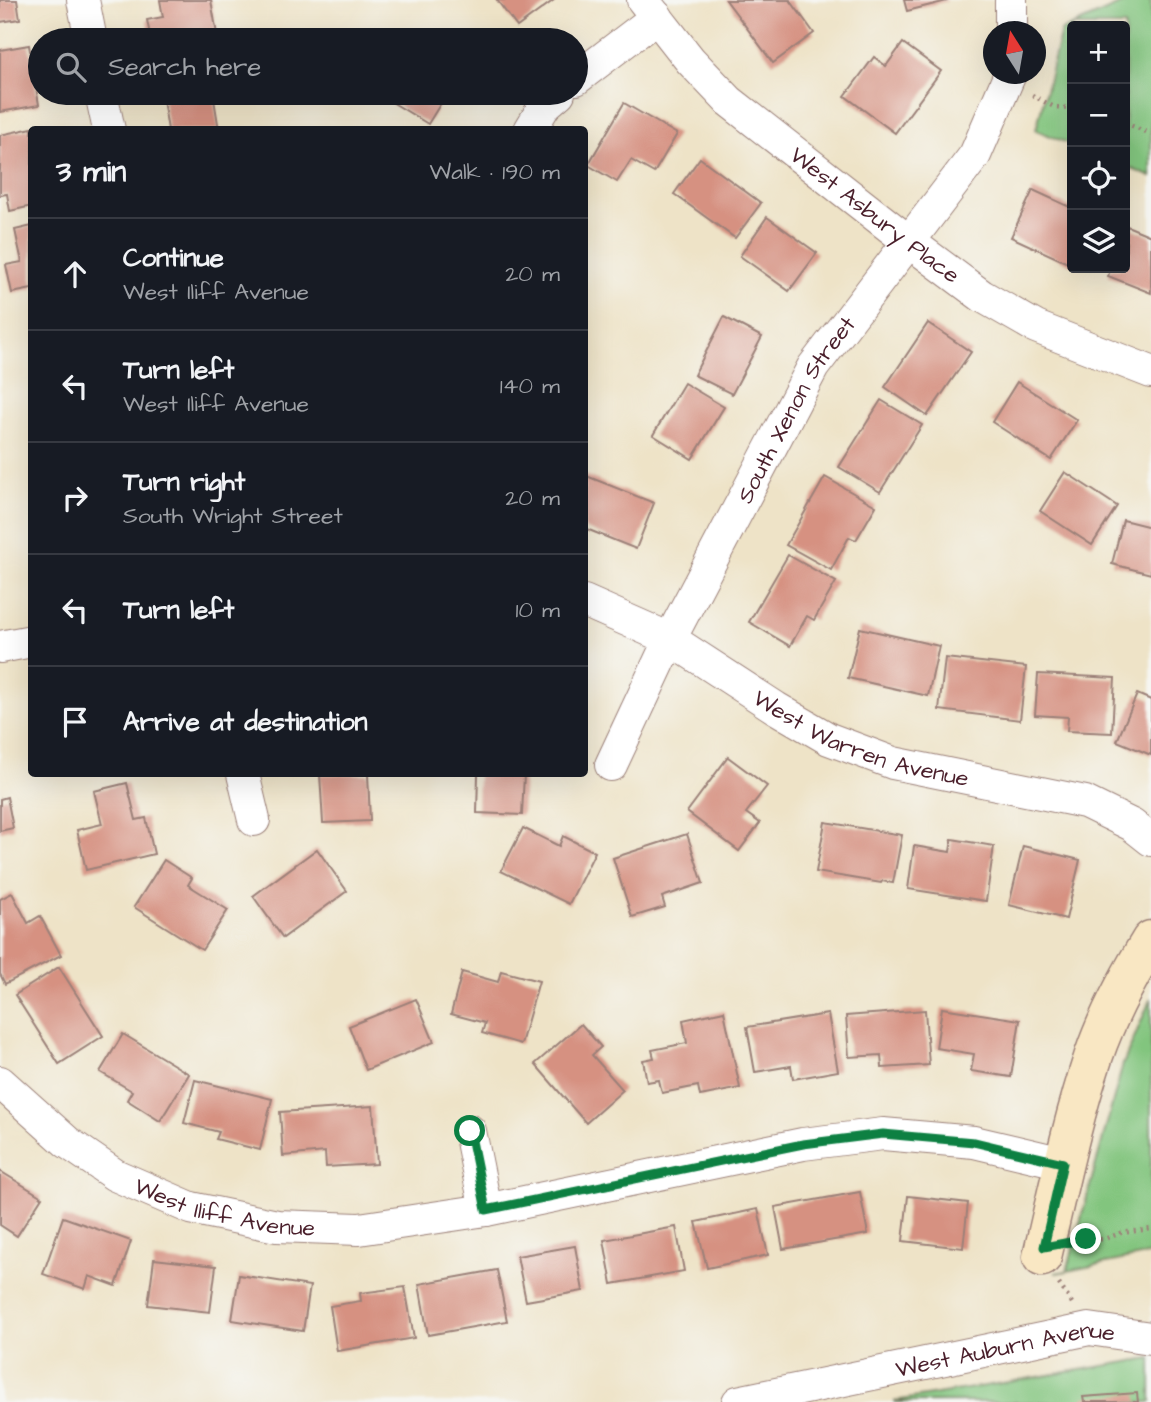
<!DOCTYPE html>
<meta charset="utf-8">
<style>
:root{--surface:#171b24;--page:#242831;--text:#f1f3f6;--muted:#9ea1a6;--line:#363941}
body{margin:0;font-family:"Architects Daughter",sans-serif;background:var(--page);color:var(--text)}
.controls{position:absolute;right:21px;top:21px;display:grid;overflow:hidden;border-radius:7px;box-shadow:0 7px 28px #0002}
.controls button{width:63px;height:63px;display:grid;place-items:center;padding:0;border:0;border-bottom:2px solid var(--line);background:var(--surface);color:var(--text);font:35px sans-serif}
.compass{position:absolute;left:983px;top:21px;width:63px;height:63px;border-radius:50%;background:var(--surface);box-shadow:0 7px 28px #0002;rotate:349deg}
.stop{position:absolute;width:21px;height:21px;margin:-16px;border:5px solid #0b8043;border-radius:50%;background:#fff}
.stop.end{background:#0b8043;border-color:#fff;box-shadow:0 2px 7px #0008}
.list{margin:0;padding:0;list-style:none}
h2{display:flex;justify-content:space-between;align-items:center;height:91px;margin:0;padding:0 28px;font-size:30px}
h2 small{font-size:23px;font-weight:400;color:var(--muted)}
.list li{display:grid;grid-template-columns:46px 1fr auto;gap:21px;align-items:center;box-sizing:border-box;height:112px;padding:0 28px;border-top:2px solid var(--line)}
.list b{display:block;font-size:26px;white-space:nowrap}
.list p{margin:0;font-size:23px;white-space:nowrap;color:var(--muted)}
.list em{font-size:23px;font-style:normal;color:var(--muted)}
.icon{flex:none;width:38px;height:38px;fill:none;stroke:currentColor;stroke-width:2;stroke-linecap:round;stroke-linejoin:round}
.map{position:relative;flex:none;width:1151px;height:1402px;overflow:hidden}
.search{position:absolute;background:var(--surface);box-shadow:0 7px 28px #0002;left:28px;top:28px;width:560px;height:77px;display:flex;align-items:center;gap:18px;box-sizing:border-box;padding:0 24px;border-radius:38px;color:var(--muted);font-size:26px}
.panel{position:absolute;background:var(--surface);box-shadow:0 7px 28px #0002;left:28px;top:126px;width:560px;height:651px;border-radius:7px}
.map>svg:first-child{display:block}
</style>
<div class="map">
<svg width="1151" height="1402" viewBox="0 0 1151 1402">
<rect width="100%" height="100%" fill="#f6f6f2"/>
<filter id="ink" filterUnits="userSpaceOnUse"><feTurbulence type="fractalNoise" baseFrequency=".0143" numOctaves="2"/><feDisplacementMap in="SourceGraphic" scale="14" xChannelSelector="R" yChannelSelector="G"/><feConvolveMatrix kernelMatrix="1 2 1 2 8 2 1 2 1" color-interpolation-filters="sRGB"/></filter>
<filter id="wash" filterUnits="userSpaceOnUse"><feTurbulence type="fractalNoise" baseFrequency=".00686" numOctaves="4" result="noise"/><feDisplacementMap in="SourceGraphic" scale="28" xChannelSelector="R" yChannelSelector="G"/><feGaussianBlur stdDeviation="1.57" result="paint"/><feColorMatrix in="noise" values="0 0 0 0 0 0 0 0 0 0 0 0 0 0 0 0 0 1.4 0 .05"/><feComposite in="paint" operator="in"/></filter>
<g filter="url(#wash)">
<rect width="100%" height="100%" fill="#eee3c7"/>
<g fill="#82c57e" stroke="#667254" stroke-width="2">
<polygon points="1130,0 1151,0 1151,177 1125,166 1125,26 1072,26 1072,145 1036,130 1061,31"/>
<polygon points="1151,998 1151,1254 1067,1271 1055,1273 1067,1271 1123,1064"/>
<polygon points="1151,1358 1151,1402 894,1402 901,1400"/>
</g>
<g id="blocks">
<g fill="#d69181">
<polygon points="0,0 17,0 20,19 0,22"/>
<polygon points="160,0 211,0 218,40 151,40 147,20 163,17"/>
<polygon points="497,0 554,0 517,27"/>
<polygon points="726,0 790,0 814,33 773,63"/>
<polygon points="904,0 947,0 947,1 907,11"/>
<polygon points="903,43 941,71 895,133 845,96 874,57 886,66"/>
<polygon points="29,45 39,105 0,112 0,50"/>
<polygon points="162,93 213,93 219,130 168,130"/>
<polygon points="377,93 447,93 428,124"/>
<polygon points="624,103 677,134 654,173 631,160 617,182 588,165"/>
<polygon points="32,128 32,206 10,211 7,194 0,195 0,135"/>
<polygon points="700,158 761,203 735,238 674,194"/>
<polygon points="1033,190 1072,208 1072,265 1011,237"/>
<polygon points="767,217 817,253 789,291 740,256"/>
<polygon points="32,226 32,289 12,293 6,265 22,262 15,230"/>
<polygon points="1127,226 1151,236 1151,293 1108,276 1111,268 1125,268"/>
<polygon points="724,317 762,337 732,394 694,375"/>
<polygon points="928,323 971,352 927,416 885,387"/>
<polygon points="1017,382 1077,420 1051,460 992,422"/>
<polygon points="684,383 724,407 692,459 653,435"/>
<polygon points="881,400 922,425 880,492 839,467"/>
<polygon points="1065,472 1117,506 1092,545 1040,511"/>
<polygon points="584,475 654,503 636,549 584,528"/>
<polygon points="825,477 876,506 856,540 849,537 831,570 786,545"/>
<polygon points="1123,520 1151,527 1151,574 1112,564"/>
<polygon points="788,555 836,582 814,620 807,616 790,646 749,622"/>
<polygon points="860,628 939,646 928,696 848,678"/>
<polygon points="945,658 1026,667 1020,720 939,710"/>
<polygon points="1038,674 1115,678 1112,733 1067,731 1068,717 1035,715"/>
<polygon points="1137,694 1151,700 1151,755 1117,741"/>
<polygon points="728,757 767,786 746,813 760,823 739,851 687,812"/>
<polygon points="320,774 368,774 370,821 323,823"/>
<polygon points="478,774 524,774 522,815 477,813"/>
<polygon points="127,783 136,820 146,818 154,854 86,870 77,830 102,824 94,791"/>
<polygon points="7,797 13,828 0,831 0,799"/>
<polygon points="825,822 902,835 893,883 882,881 881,883 816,872"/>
<polygon points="523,828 559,846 563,836 595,852 569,904 501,871"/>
<polygon points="687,834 703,883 662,897 665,907 632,917 613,858"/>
<polygon points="952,839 994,846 986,901 908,889 914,846 950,852"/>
<polygon points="1023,846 1080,860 1066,919 1009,905"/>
<polygon points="317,849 347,891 283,938 253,896"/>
<polygon points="164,860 192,878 188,885 228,910 202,950 134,907"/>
<polygon points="12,893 28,923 40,916 61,955 5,984 0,974 0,899"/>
<polygon points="59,967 103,1036 59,1064 15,995"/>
<polygon points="501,971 539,981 521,1044 482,1033 485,1023 451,1014 462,972 498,982"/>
<polygon points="416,999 434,1042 366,1070 349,1026"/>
<polygon points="942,1008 1020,1020 1011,1077 971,1071 974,1054 936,1048"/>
<polygon points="925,1010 929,1065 882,1068 881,1055 849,1057 846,1016"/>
<polygon points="724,1011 740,1088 700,1096 698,1086 662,1093 659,1080 647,1082 643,1060 654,1058 652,1050 687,1043 683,1020"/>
<polygon points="828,1014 838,1071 793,1079 791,1066 755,1072 747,1027"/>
<polygon points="581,1024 601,1047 592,1055 623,1090 586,1123 535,1064"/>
<polygon points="123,1034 189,1074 160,1121 127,1100 132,1091 100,1072"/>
<polygon points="195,1080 272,1099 260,1150 216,1139 219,1132 184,1123"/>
<polygon points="373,1106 377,1164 326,1167 325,1152 283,1156 280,1112"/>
<polygon points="0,1171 42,1197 17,1236 0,1225"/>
<polygon points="860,1192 868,1234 783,1249 775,1207"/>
<polygon points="908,1196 968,1203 963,1248 903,1241"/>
<polygon points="758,1209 768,1255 707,1268 696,1222"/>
<polygon points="63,1217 131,1241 116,1286 89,1276 85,1289 43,1274"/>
<polygon points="676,1227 684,1271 612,1284 604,1240"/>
<polygon points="575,1246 583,1291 526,1301 517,1256"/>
<polygon points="154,1259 216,1266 210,1312 148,1305"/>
<polygon points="497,1270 507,1321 428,1335 419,1284"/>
<polygon points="239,1275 310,1286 303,1331 232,1320"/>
<polygon points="405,1287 414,1338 337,1351 330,1306 361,1301 360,1293"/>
<polygon points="1137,1393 1138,1402 1084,1402 1083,1397"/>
</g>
</g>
</g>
<g filter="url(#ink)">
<use href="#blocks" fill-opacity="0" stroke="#9c8179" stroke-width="2"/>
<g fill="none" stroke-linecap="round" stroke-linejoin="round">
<defs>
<g id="street">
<polyline points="83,0 91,40"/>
<path id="s1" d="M643,0l47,60 39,41 179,140 74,55 54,31 115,45"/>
<polyline points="1011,0 1011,32"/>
<polyline points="576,79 657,17"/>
<polyline points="101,93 109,130"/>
<polyline points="530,130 545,105 559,93"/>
<path id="s2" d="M584,601l86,38 106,69 53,31 64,24 192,39 47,23 19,15"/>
<polyline points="0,647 32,641"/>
<path id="s3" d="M611,765l59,-126 143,-272 162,-212 35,-81"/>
<polyline points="243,774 254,820"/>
<path id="s4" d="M0,1082l67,60 48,33 76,33 86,18 82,3 127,-19 317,-66 80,-10 91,8 89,21"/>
<polyline points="470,1131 486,1210"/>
<path id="s5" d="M738,1402l351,-73 62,9"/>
</g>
<path id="secondary" d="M1042,1257c16,-68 30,-136 52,-202 14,-41 35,-79 57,-115"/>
</defs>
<use href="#street" stroke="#9c8179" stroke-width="34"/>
<use href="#secondary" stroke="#9c8179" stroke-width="41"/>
<g stroke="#9c8179" stroke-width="4.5" stroke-dasharray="2 5" stroke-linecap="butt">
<polyline points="1032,95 1054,107 1072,108"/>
<polyline points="1125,123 1151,134"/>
<polyline points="1079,1241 1104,1239 1121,1233 1151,1229"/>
<polyline points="1059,1284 1072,1303"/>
</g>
<use href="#street" stroke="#fff" stroke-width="32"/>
<use href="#secondary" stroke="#f9e7c3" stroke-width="38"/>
</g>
</g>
<g fill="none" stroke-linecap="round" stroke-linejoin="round" filter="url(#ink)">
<polyline stroke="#0b8043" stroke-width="9" points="470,1131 486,1210 803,1144 883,1134 974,1142 1063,1163 1044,1247 1086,1239"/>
</g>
<g text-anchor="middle" stroke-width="5" stroke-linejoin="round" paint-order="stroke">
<g font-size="23" fill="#4a1f2b" stroke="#f6f6f2">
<text dy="8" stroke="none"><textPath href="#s1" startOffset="318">West Asbury Place</textPath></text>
<text dy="8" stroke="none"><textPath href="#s3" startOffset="401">South Xenon Street</textPath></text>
<text dy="8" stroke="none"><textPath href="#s2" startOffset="312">West Warren Avenue</textPath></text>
<text dy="8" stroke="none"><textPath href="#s4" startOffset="264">West Iliff Avenue</textPath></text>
<text dy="8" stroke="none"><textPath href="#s5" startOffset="273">West Auburn Avenue</textPath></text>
</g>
</g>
</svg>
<div class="controls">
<button>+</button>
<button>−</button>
<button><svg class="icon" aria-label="locate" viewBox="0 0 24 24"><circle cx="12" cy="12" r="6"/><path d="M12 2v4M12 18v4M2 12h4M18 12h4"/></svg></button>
<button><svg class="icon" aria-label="layers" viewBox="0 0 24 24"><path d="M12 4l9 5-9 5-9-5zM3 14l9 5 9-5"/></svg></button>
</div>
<svg class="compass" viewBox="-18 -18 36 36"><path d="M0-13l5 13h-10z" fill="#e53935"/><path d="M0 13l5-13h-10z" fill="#9ea1a6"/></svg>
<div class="stop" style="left:470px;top:1131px"></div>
<div class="stop end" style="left:1086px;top:1239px"></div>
<div class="search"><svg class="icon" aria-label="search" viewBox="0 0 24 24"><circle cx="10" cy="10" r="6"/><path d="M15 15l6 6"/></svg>Search here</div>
<section class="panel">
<h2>3 min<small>Walk · 190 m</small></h2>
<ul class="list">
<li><svg class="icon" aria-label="ahead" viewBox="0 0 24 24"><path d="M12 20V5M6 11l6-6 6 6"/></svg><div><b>Continue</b><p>West Iliff Avenue</p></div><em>20 m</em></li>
<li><svg class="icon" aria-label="left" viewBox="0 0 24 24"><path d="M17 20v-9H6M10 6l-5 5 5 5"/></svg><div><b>Turn left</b><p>West Iliff Avenue</p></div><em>140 m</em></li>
<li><svg class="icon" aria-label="right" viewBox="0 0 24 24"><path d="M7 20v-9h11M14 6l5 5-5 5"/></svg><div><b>Turn right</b><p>South Wright Street</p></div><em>20 m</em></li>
<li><svg class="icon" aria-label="left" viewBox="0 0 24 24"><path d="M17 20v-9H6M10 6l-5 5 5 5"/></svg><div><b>Turn left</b></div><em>10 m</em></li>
<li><svg class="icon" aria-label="arrive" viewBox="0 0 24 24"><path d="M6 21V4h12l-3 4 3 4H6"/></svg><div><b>Arrive at destination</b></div></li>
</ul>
</section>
</div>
